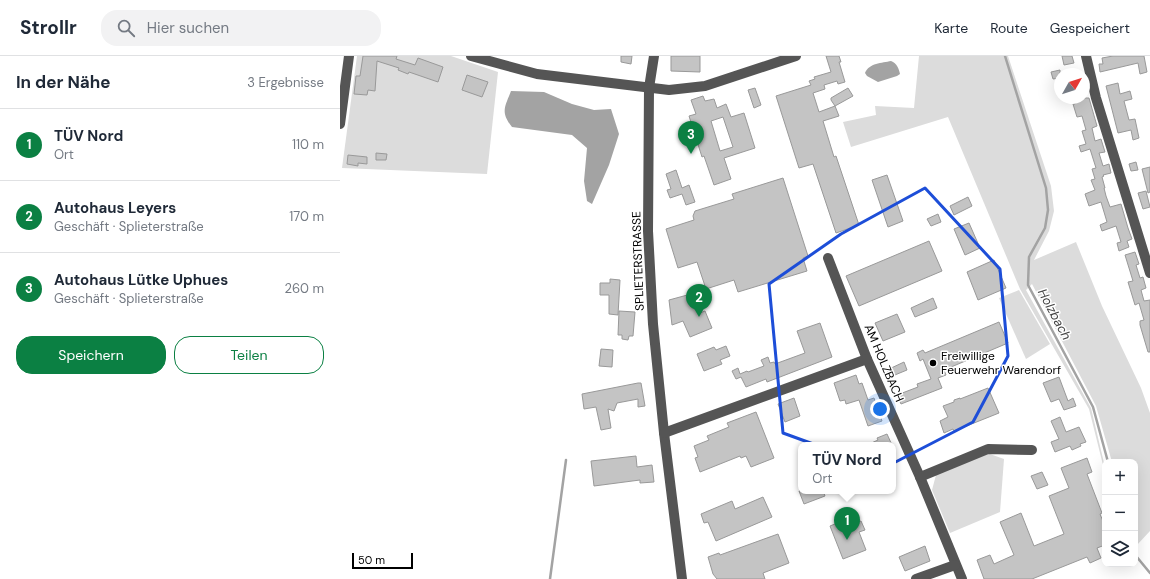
<!DOCTYPE html>
<html lang="de">
<meta charset="utf-8">
<style>
:root{--surface:#fff;--page:#f2f2f3;--text:#1f2937;--muted:#747a83;--line:#e0e1e3;--accent:#0b8043}
body{margin:0;font-family:"DM Sans",sans-serif;background:var(--page);color:var(--text)}
.controls{position:absolute;right:12px;bottom:12px;display:grid;overflow:hidden;border-radius:8px;box-shadow:0 4px 16px #0002}
.controls button{width:36px;height:36px;display:grid;place-items:center;padding:0;border:0;border-bottom:1px solid var(--line);background:var(--surface);color:var(--text);font:20px sans-serif}
.compass{position:absolute;left:714px;top:12px;width:36px;height:36px;border-radius:50%;background:var(--surface);box-shadow:0 4px 16px #0002;rotate:51deg}
.scale{position:absolute;left:12px;bottom:10px;width:61px;box-sizing:border-box;padding-left:4px;border:2px solid #000;border-top:0;font-size:11px;line-height:14px;white-space:nowrap;color:#000;-webkit-text-stroke:3px #fff;paint-order:stroke}
.you{position:absolute;left:540px;top:353px;width:14px;height:14px;margin:-10px;border:3px solid #fff;border-radius:50%;background:#1a73e8;box-shadow:0 0 0 6px #1a73e833}
.badge{display:grid;place-items:center;width:26px;height:26px;border-radius:50%;background:var(--accent);color:#fff;font-size:13px;font-weight:700}
.pin{position:absolute;translate:-50% -33px;filter:drop-shadow(0 1px 2px #0008)}
.pin::after{content:'';position:absolute;top:21px;width:14px;height:12px;background:inherit;clip-path:polygon(0 0,100% 0,50% 100%)}
.popup{position:absolute;left:458px;top:386px;width:98px;height:52px;box-sizing:border-box;display:grid;place-content:center;border-radius:8px;background:var(--surface);filter:drop-shadow(0 1px 3px #0005);font-size:13px;white-space:nowrap;color:var(--muted)}
.popup b{font-size:15px;color:var(--text)}
.popup::after{content:'';position:absolute;left:50%;top:100%;margin-left:-8px;border:8px solid transparent;border-top-color:var(--surface)}
.list{margin:0;padding:0;list-style:none}
h2{display:flex;justify-content:space-between;align-items:center;height:52px;margin:0;padding:0 16px;font-size:17px}
h2 small{font-size:13px;font-weight:400;color:var(--muted)}
.list li{display:grid;grid-template-columns:26px 1fr auto;gap:12px;align-items:center;box-sizing:border-box;height:72px;padding:0 16px;border-top:1px solid var(--line)}
.list b{display:block;font-size:15px;white-space:nowrap}
.list p{margin:0;font-size:13px;white-space:nowrap;color:var(--muted)}
.list em{font-size:13px;font-style:normal;color:var(--muted)}
.actions{display:flex;gap:8px;padding:12px 16px}
.actions a{flex:1;padding:9px 0;border:1px solid var(--accent);border-radius:16px;text-align:center;font-size:14px;color:var(--accent)}
.actions .main{background:var(--accent);color:#fff}
.icon{flex:none;width:22px;height:22px;fill:none;stroke:currentColor;stroke-width:2;stroke-linecap:round;stroke-linejoin:round}
.map{position:relative;flex:none;width:810px;height:523px;overflow:hidden}
header{display:flex;align-items:center;gap:24px;box-sizing:border-box;height:56px;padding:0 20px;background:var(--surface);border-bottom:1px solid var(--line)}
header strong{font-size:19px}
nav{display:flex;gap:22px;margin-inline-start:auto;font-size:14px}
.search{width:280px;height:36px;background:var(--page);display:flex;align-items:center;gap:10px;box-sizing:border-box;padding:0 14px;border-radius:16px;color:var(--muted);font-size:15px}
main{display:flex}
aside{flex:1;background:var(--surface)}
.map>svg:first-child{display:block}
</style>
<header>
<strong>Strollr</strong>
<div class="search"><svg class="icon" aria-label="search" viewBox="0 0 24 24"><circle cx="10" cy="10" r="6"/><path d="M15 15l6 6"/></svg>Hier suchen</div>
<nav><a>Karte</a><a>Route</a><a>Gespeichert</a></nav>
</header>
<main>
<aside>
<h2>In der Nähe<small>3 Ergebnisse</small></h2>
<ul class="list">
<li><span class="badge">1</span><div><b>TÜV Nord</b><p>Ort</p></div><em>110 m</em></li>
<li><span class="badge">2</span><div><b>Autohaus Leyers</b><p>Geschäft · Splieterstraße</p></div><em>170 m</em></li>
<li><span class="badge">3</span><div><b>Autohaus Lütke Uphues</b><p>Geschäft · Splieterstraße</p></div><em>260 m</em></li>
</ul>
<div class="actions"><a class="main">Speichern</a><a>Teilen</a></div>
</aside>
<div class="map">
<svg width="810" height="523" viewBox="0 0 810 523">
<rect width="100%" height="100%" fill="#fff"/>
<g fill="#dcdcdc">
<polygon points="17,0 111,0 158,16 147,118 2,112"/>
<polygon points="579,0 668,0 711,130 714,155 709,175 694,204 736,186 762,250 801,332 810,357 810,475 797,489 795,485 795,406 772,406 756,350 692,228 686,234 751,352 765,411 765,417 749,353 680,233 608,61 511,91 503,66 536,59 535,50 574,52"/>
<polygon points="679,234 710,288 686,303 659,242"/>
<polygon points="647,397 664,403 660,456 610,477 592,434 596,419"/>
</g>
<g fill="#a3a3a3">
<path d="M551,5c6,2 8,8 9,13l-3,2 -19,6 -11,-6 -2,-3c4,-10 17,-10 26,-12z"/>
<path d="M171,35l33,1 28,12 22,6 17,-1 8,25 -10,31 -17,39 -5,-3 -3,-20 3,-33 -15,-13 -60,-8c-12,-15 -7,-20 -1,-36z"/>
</g>
<g fill="none" stroke-linecap="round" stroke-linejoin="round">
<g stroke="#a3a3a3" stroke-width="2.5">
<polyline points="665,0 706,132 708,154 705,172 689,201 688,229 753,351 768,406"/>
<polyline points="796,500 810,517"/>
<polyline points="210,523 226,404"/>
</g>
</g>
<g fill="#c4c4c4" stroke="#999" fill-rule="evenodd">
<polygon points="23,0 57,0 56,3 75,9 78,2 103,11 98,26 69,16 68,18 58,14 59,12 37,5 35,35 28,34 27,39 14,38 16,20 20,20"/>
<polygon points="281,0 292,0 291,8 281,6"/>
<polygon points="331,0 360,0 360,16 331,15"/>
<polygon points="486,0 499,0 501,6 499,6 505,26 498,28 497,25 484,29 485,33 473,37 479,56 495,50 491,44 491,42 508,32 513,40 495,50 499,60 483,65 494,101 496,100 519,169 496,177 473,108 459,112 436,40 471,29 469,25 475,23 474,21 491,16"/>
<polygon points="722,0 732,0 734,7 724,9"/>
<polygon points="773,0 804,0 807,16 800,18 798,7 760,16 759,8 763,8 762,2"/>
<polygon points="720,14 720,22 713,23 711,16"/>
<polygon points="127,19 148,26 142,41 122,34"/>
<polygon points="778,27 780,38 790,35 792,43 784,45 789,64 795,63 799,82 793,84 791,74 778,77 766,30"/>
<polygon points="415,32 421,49 414,52 408,34"/>
<path d="M363,40l2,5 9,-2 3,9 9,-4 5,13 13,-4 11,35 -31,10 7,21 -17,6 -10,-29 -2,1 -13,-41 7,-2 -5,-14zM383,61l10,30 -13,4 -9,-30z"/>
<polygon points="733,42 749,42 757,70 752,72 755,85 761,83 765,96 759,97 763,110 769,108 771,117 763,119 764,120 762,121 765,132 764,132 766,140 770,151 781,148 788,172 792,183 787,185 789,191 779,195 777,187 781,186 776,170 762,175 760,169 767,166 761,146 749,150 745,138 755,134 751,124 755,123 752,113 756,112 750,93 741,96 739,90 746,88 742,75 746,74 742,60 737,61 733,48 735,48"/>
<polygon points="36,97 47,98 46,104 36,104"/>
<polygon points="8,99 27,101 27,108 18,107 18,110 7,108"/>
<polygon points="796,106 798,114 791,115 789,108"/>
<polygon points="810,111 810,136 808,137 802,113"/>
<polygon points="336,114 342,132 349,129 355,146 346,149 342,138 330,142 327,134 331,133 326,118"/>
<polygon points="547,119 563,165 548,171 532,124"/>
<polygon points="443,122 468,200 463,202 467,215 398,236 394,224 366,233 357,206 338,212 326,173 354,164 353,160 355,155 394,143 392,138"/>
<polygon points="806,135 810,151 803,153 798,137"/>
<polygon points="628,141 632,150 614,159 610,150"/>
<polygon points="598,158 601,166 591,170 587,163"/>
<polygon points="629,167 640,192 625,199 614,173"/>
<polygon points="589,185 602,215 519,250 506,220"/>
<polygon points="795,196 799,208 796,209 800,222 803,221 806,232 801,234 804,245 810,244 810,296 808,296 800,269 800,265 804,264 799,247 795,249 788,226 793,225 785,199"/>
<polygon points="654,204 666,232 638,244 627,216"/>
<polygon points="270,223 280,224 278,259 269,258 269,239 260,239 260,227 270,227"/>
<polygon points="351,238 360,257 365,255 372,272 350,281 343,265 332,269 329,244"/>
<polygon points="593,242 597,252 575,261 571,252"/>
<polygon points="279,255 295,256 293,280 289,280 288,284 282,283 282,279 278,279"/>
<polygon points="557,258 565,276 543,285 535,267"/>
<polygon points="659,266 668,287 604,314 606,319 598,322 602,332 561,348 557,339 578,331 577,328 591,323 583,303 580,305 577,297 583,294 585,297"/>
<polygon points="480,267 492,301 427,326 426,323 406,331 401,321 396,323 392,315 398,312 400,318 407,315 408,316 424,310 421,304 428,301 430,307 434,306 435,308 465,297 457,275"/>
<polygon points="386,290 390,300 380,304 382,308 364,315 357,298 374,291 376,294"/>
<polygon points="261,293 273,294 272,311 259,310"/>
<polygon points="564,306 567,314 550,321 547,314"/>
<polygon points="516,319 519,328 522,327 528,344 534,342 542,365 528,370 519,344 506,348 505,344 500,345 494,327"/>
<polygon points="719,321 728,345 733,342 736,350 724,354 719,343 711,346 703,327"/>
<polygon points="298,327 301,327 305,350 298,351 298,343 277,347 274,355 268,353 271,372 261,374 256,351 244,353 242,338"/>
<polygon points="648,332 659,357 614,375 613,373 604,377 600,365 608,361 603,350 614,346 614,344 620,342 620,343"/>
<polygon points="454,342 460,360 445,366 438,348"/>
<polygon points="416,356 434,402 411,411 406,400 401,402 400,400 360,416 355,402 358,401 354,390 369,384 367,380 389,371 387,367"/>
<polygon points="720,361 726,376 739,371 746,386 740,388 741,390 732,394 730,390 715,396 711,386 719,383 711,365"/>
<polygon points="547,378 552,389 527,389 538,384 537,382"/>
<polygon points="296,400 297,411 312,409 314,426 300,427 300,424 254,430 251,405"/>
<polygon points="747,402 752,416 747,418 762,457 760,458 765,470 765,489 757,492 761,502 750,507 747,501 692,523 644,523 637,504 650,499 654,508 674,499 660,466 681,457 694,490 724,478 709,440 729,432 721,412"/>
<polygon points="702,416 708,429 697,433 691,420"/>
<polygon points="459,435 483,435 485,440 464,448"/>
<polygon points="423,441 432,461 376,485 368,466 364,467 361,458 392,445 395,453"/>
<polygon points="507,463 510,469 521,465 525,474 519,476 526,494 503,503 490,470"/>
<polygon points="438,478 449,507 423,517 425,523 377,523 373,518 368,501 379,497 380,499"/>
<polygon points="585,490 590,505 565,515 559,501"/>
</g>
<g fill="none" stroke-linecap="round" stroke-linejoin="round">
<g stroke="#555" stroke-width="10">
<polyline points="131,0 197,18 329,34 365,30 456,0"/>
<polyline points="314,0 309,32 308,175 313,268 324,377 342,523"/>
<polyline points="746,0 756,42 810,217"/>
<polyline points="0,68 9,0"/>
<polyline points="488,202 527,303 580,421 622,523"/>
<polyline points="324,377 527,303"/>
<polyline points="580,421 648,393 692,394"/>
<polyline points="576,523 615,509"/>
</g>
</g>
<path fill="none" stroke="#1d4ed8" stroke-width="3" stroke-linejoin="round" d="M585,132l75,81 8,87 -35,66 -91,47 -99,-36 -14,-149 72,-50z"/>
<circle fill="#000" stroke="#fff" stroke-width="1.5" cx="593" cy="307" r="4"/>
<g text-anchor="middle" stroke-width="3" stroke-linejoin="round" paint-order="stroke">
<g font-size="12" fill="#000" stroke="#fff">
<text transform="translate(298 205) rotate(-92)" y="4">SPLIETERSTRASSE</text>
<text transform="translate(544 307) rotate(67)" y="4">AM HOLZBACH</text>
</g>
<g font-size="12" fill="#000" stroke="#fff" text-anchor="start">
<text x="601" y="304">Freiwillige<tspan x="601" dy="14">Feuerwehr Warendorf</tspan></text>
</g>
<g font-size="13" font-style="italic" fill="#444" stroke="#fff">
<text transform="translate(715 258) rotate(62)" y="5">Holzbach</text>
</g>
</g>
</svg>
<div class="controls">
<button>+</button>
<button>−</button>
<button><svg class="icon" aria-label="layers" viewBox="0 0 24 24"><path d="M12 4l9 5-9 5-9-5zM3 14l9 5 9-5"/></svg></button>
</div>
<svg class="compass" viewBox="-18 -18 36 36"><path d="M0-13l5 13h-10z" fill="#e53935"/><path d="M0 13l5-13h-10z" fill="#747a83"/></svg>
<div class="scale">50 m</div>
<div class="you"></div>
<div class="pin badge" style="left:507px;top:484px">1</div>
<div class="popup"><b>TÜV Nord</b>Ort</div>
<div class="pin badge" style="left:359px;top:261px">2</div>
<div class="pin badge" style="left:351px;top:98px">3</div>
</div>
</main>
